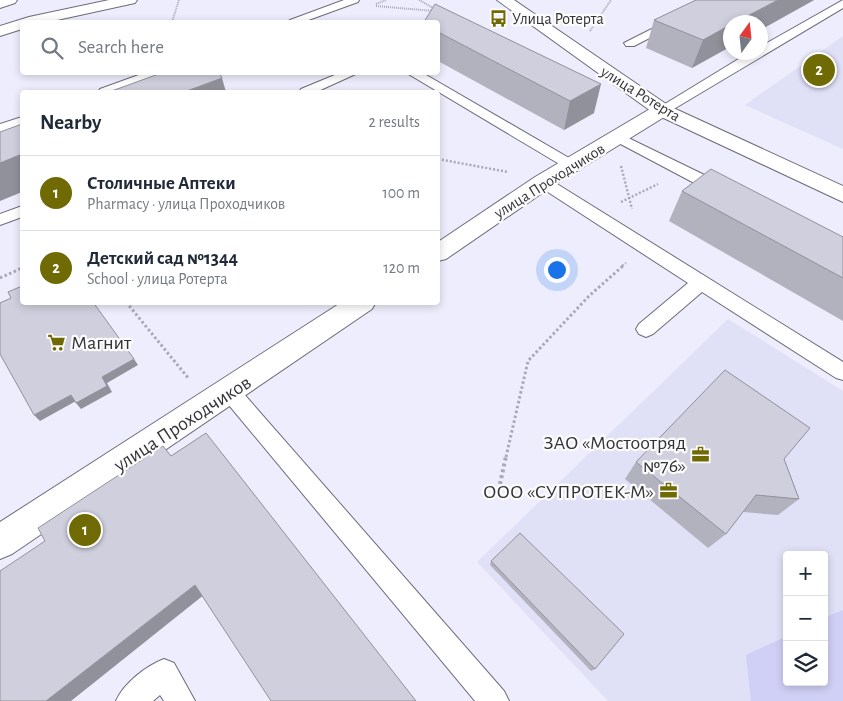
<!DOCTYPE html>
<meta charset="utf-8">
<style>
:root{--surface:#fff;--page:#f6f6f7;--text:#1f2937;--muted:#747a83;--line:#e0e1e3;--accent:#706a04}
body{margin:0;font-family:"Alegreya Sans",sans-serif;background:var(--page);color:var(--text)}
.controls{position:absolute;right:15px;bottom:15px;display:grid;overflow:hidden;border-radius:5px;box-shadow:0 2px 8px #0003}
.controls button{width:45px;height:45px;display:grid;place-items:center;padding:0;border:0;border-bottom:1px solid var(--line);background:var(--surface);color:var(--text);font:25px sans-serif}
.compass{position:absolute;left:723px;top:15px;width:45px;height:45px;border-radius:50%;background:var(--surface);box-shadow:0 2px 8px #0003;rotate:15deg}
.you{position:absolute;left:556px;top:269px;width:18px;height:18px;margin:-12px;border:4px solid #fff;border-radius:50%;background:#1a73e8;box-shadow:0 0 0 8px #1a73e833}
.badge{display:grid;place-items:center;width:32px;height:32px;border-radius:50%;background:var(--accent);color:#fff;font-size:16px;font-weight:700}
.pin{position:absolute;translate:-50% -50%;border:2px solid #fff;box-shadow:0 1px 5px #0006}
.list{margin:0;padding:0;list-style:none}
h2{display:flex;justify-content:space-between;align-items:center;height:65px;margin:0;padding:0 20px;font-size:21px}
h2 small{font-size:16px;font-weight:400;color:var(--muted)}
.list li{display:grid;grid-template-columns:32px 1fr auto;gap:15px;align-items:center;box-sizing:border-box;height:75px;padding:0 20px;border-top:1px solid var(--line)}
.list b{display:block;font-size:19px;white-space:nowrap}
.list p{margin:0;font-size:16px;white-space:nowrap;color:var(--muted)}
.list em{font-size:16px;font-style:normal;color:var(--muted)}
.icon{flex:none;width:28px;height:28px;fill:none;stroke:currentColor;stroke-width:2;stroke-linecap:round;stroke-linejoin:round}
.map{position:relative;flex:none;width:843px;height:701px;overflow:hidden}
.search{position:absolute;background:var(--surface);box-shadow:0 2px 8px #0003;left:20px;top:20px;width:420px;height:55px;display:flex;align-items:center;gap:12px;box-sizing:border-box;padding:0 18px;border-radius:5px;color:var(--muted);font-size:19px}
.panel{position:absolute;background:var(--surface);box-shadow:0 2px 8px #0003;left:20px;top:90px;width:420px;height:215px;border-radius:5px}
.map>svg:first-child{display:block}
</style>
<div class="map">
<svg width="843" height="701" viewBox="0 0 843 701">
<rect width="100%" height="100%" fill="#ededfd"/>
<g fill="#e0e0f7" fill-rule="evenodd">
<polygon points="843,36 843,149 745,105"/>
<path d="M728,319l115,72v310h-235l-131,-139zM787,555h37v127h-37z"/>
</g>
<polygon fill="#d0cff5" points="843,610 843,701 751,701 746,655 787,636 787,682 824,682 824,618"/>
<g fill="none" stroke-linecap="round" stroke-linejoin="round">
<defs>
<g id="lane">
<polygon points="344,0 359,0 358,2 303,22 288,22 290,20"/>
<polygon points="709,0 723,0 634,46 626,46 624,43"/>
<polygon points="843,0 843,8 667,113 657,113 655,110 750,52 760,52 760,47"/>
<polygon points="147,72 167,72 116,92 98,92 100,89"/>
<polygon points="342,72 360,72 316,92 299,92 301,89"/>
<polygon points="405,72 421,72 576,162 579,165 576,168 566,168"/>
<polygon points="22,117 22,126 0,133 0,124"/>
<polygon points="618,133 727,186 729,190 727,194 715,194 613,140 611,137 613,134"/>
<polygon points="543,177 549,179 843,362 843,380 836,378 702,292 653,334 646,337 639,334 636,329 639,324 688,283 537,185 535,182 537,179"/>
<polygon points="22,206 22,217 0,225 0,214"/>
<polygon points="230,383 237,386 504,691 509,701 475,701 223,398 219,392 223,386"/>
<path d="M164,659l10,4 21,38h-31l-4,-6 -7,6h-37c8,-18 30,-35 48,-42z"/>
</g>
<g id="street">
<polygon points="662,104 669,106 671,110 669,114 551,187 446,259 438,261 438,242 535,177 655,106"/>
<polygon points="342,302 376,302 372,309 12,554 0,559 0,522"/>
</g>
<g id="secondary">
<polygon points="109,0 137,0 135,3 48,22 22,22 22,29 0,36 0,26 29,17"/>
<polygon points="497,0 514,0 669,106 843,186 843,202 655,114"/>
</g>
<polygon id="primary" points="0,0 17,0 15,3 0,8"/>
</defs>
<use href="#lane" stroke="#6c6c79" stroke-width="2"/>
<use href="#street" stroke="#6c6c79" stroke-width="2"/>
<use href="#secondary" stroke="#6c6c79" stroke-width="2"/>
<use href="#primary" stroke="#6c6c79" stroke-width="2"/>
<g stroke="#a9a9b6" stroke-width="2" stroke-dasharray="1 1" stroke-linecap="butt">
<polyline points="419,0 435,9"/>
<polyline points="376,4 386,0"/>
<polyline points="376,6 434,11"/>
<polyline points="172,22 179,0"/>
<polyline points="590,31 611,0"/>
</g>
<g stroke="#a9a9b6" stroke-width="2.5" stroke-dasharray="2 2" stroke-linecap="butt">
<polyline points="438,159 508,172"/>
<polyline points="621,166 632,209"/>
<polyline points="621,202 658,184"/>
<polyline points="622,266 626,263"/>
</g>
<g stroke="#a9a9b6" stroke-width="3" stroke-dasharray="2.5 2.5" stroke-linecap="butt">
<polyline points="0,278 22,268"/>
<polyline points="126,302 189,379"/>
<polyline points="506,457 528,361 589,296 624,265"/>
</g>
<polyline stroke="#a9a9b6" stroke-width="4" stroke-dasharray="3 3" stroke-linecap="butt" points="500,484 506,456"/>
<use href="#lane" fill="#fff" fill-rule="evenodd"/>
<use href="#street" fill="#fff" fill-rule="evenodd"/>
<use href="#secondary" fill="#fff" fill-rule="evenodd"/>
<use href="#primary" fill="#fff" fill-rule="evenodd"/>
</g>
<g fill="#b2b2bf">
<polygon points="696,0 814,0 760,30 760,22 692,68 646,48 654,20"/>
<polygon points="438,22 594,113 564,130 438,61"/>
<polygon points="682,191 843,237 843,321 669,221"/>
<polygon points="784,459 799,499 778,515 743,512 726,534 708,548 625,479 636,462"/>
<polygon points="491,561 595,669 591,671 490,565"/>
</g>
<g fill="#91919b">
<polygon points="778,0 814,0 760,30 760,22 736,22"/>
<polygon points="730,25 730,47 692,68 703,40"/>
<polygon points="222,78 226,92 184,92"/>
<polygon points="601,84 594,113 564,130 570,101"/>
<polygon points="22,154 22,192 0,201 0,163"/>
<polygon points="134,359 138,365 107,383 112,392 81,409 76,403 102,377"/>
<polygon points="71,395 76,401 40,421 34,415"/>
<polygon points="195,585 205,594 71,701 46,701"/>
</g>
<g fill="#cfcfde" stroke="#91919b">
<polygon points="696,0 778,0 736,22 730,22 730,25 703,40 654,20"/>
<polygon points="435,4 601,84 570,101 438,32 438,22 424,22"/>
<polygon points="164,72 219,72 222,78 184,92 109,92"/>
<polygon points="22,124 22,154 0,163 0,132"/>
<polygon points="711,169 843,237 843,278 682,191"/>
<polygon points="22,286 22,302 93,302 134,359 102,377 107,386 76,403 71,395 34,415 0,354 0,303 11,298 8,292"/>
<polygon points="725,370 810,428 784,459 799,499 756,495 726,534 636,462"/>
<polygon points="206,433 416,701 271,701 195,585 46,701 0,701 0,571 45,541 38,528 163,446 171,456"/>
<polygon points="520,533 624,634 595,669 491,561"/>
</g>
<defs>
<symbol id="bus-bare" viewBox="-9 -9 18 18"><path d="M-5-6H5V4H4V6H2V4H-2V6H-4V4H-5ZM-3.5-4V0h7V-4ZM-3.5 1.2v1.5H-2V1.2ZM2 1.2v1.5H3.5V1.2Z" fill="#706a04" stroke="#fcfcfc" stroke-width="2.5" paint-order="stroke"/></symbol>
<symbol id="supermarket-bare" viewBox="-9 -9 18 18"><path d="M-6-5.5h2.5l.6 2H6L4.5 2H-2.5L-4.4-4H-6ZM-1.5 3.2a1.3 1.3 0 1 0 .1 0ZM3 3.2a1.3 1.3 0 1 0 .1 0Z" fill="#706a04" stroke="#fcfcfc" stroke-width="2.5" paint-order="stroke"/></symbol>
<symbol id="office-bare" viewBox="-9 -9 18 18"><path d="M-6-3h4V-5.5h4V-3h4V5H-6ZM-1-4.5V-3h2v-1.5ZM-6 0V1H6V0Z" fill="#706a04" stroke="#fcfcfc" stroke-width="2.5" paint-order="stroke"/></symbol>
</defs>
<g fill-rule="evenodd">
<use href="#bus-bare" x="486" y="6" width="25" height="25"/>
<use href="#supermarket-bare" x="44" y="330" width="25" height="25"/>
<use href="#office-bare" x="688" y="442" width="25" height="25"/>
<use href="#office-bare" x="656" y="478" width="25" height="25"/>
</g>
<g text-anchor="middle" stroke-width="4.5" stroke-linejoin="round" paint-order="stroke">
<g font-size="16" fill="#323238" stroke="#fcfcfc" text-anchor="start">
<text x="512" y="24">Улица Ротерта</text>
</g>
<g font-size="16" fill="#323238" stroke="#fcfcfc">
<text transform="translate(641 93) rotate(32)" y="6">улица Ротерта</text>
<text transform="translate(549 180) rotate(-32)" y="6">улица Проходчиков</text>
</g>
<g font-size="20" fill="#323238" stroke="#fcfcfc" text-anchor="end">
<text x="71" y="349" text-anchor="start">Магнит</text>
<text x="686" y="449">ЗАО «Мостоотряд<tspan x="686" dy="23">№76»</tspan></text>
<text x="654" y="498">ООО «СУПРОТЕК-М»</text>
</g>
<g font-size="20" fill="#323238" stroke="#fcfcfc">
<text transform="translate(182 423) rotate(-33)" y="7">улица Проходчиков</text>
</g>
</g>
</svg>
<div class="controls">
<button>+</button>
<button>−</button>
<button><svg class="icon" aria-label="layers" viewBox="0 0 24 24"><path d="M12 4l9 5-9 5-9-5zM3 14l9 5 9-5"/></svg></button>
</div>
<svg class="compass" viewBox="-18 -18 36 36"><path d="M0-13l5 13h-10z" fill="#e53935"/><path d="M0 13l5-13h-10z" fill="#747a83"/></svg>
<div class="you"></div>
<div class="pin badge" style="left:85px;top:530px">1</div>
<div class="pin badge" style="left:819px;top:70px">2</div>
<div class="search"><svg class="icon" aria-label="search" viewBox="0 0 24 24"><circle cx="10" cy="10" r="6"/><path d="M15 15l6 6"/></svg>Search here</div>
<section class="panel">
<h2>Nearby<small>2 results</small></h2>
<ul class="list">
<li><span class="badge">1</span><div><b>Столичные Аптеки</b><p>Pharmacy · улица Проходчиков</p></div><em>100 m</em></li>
<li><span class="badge">2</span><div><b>Детский сад №1344</b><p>School · улица Ротерта</p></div><em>120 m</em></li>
</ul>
</section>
</div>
